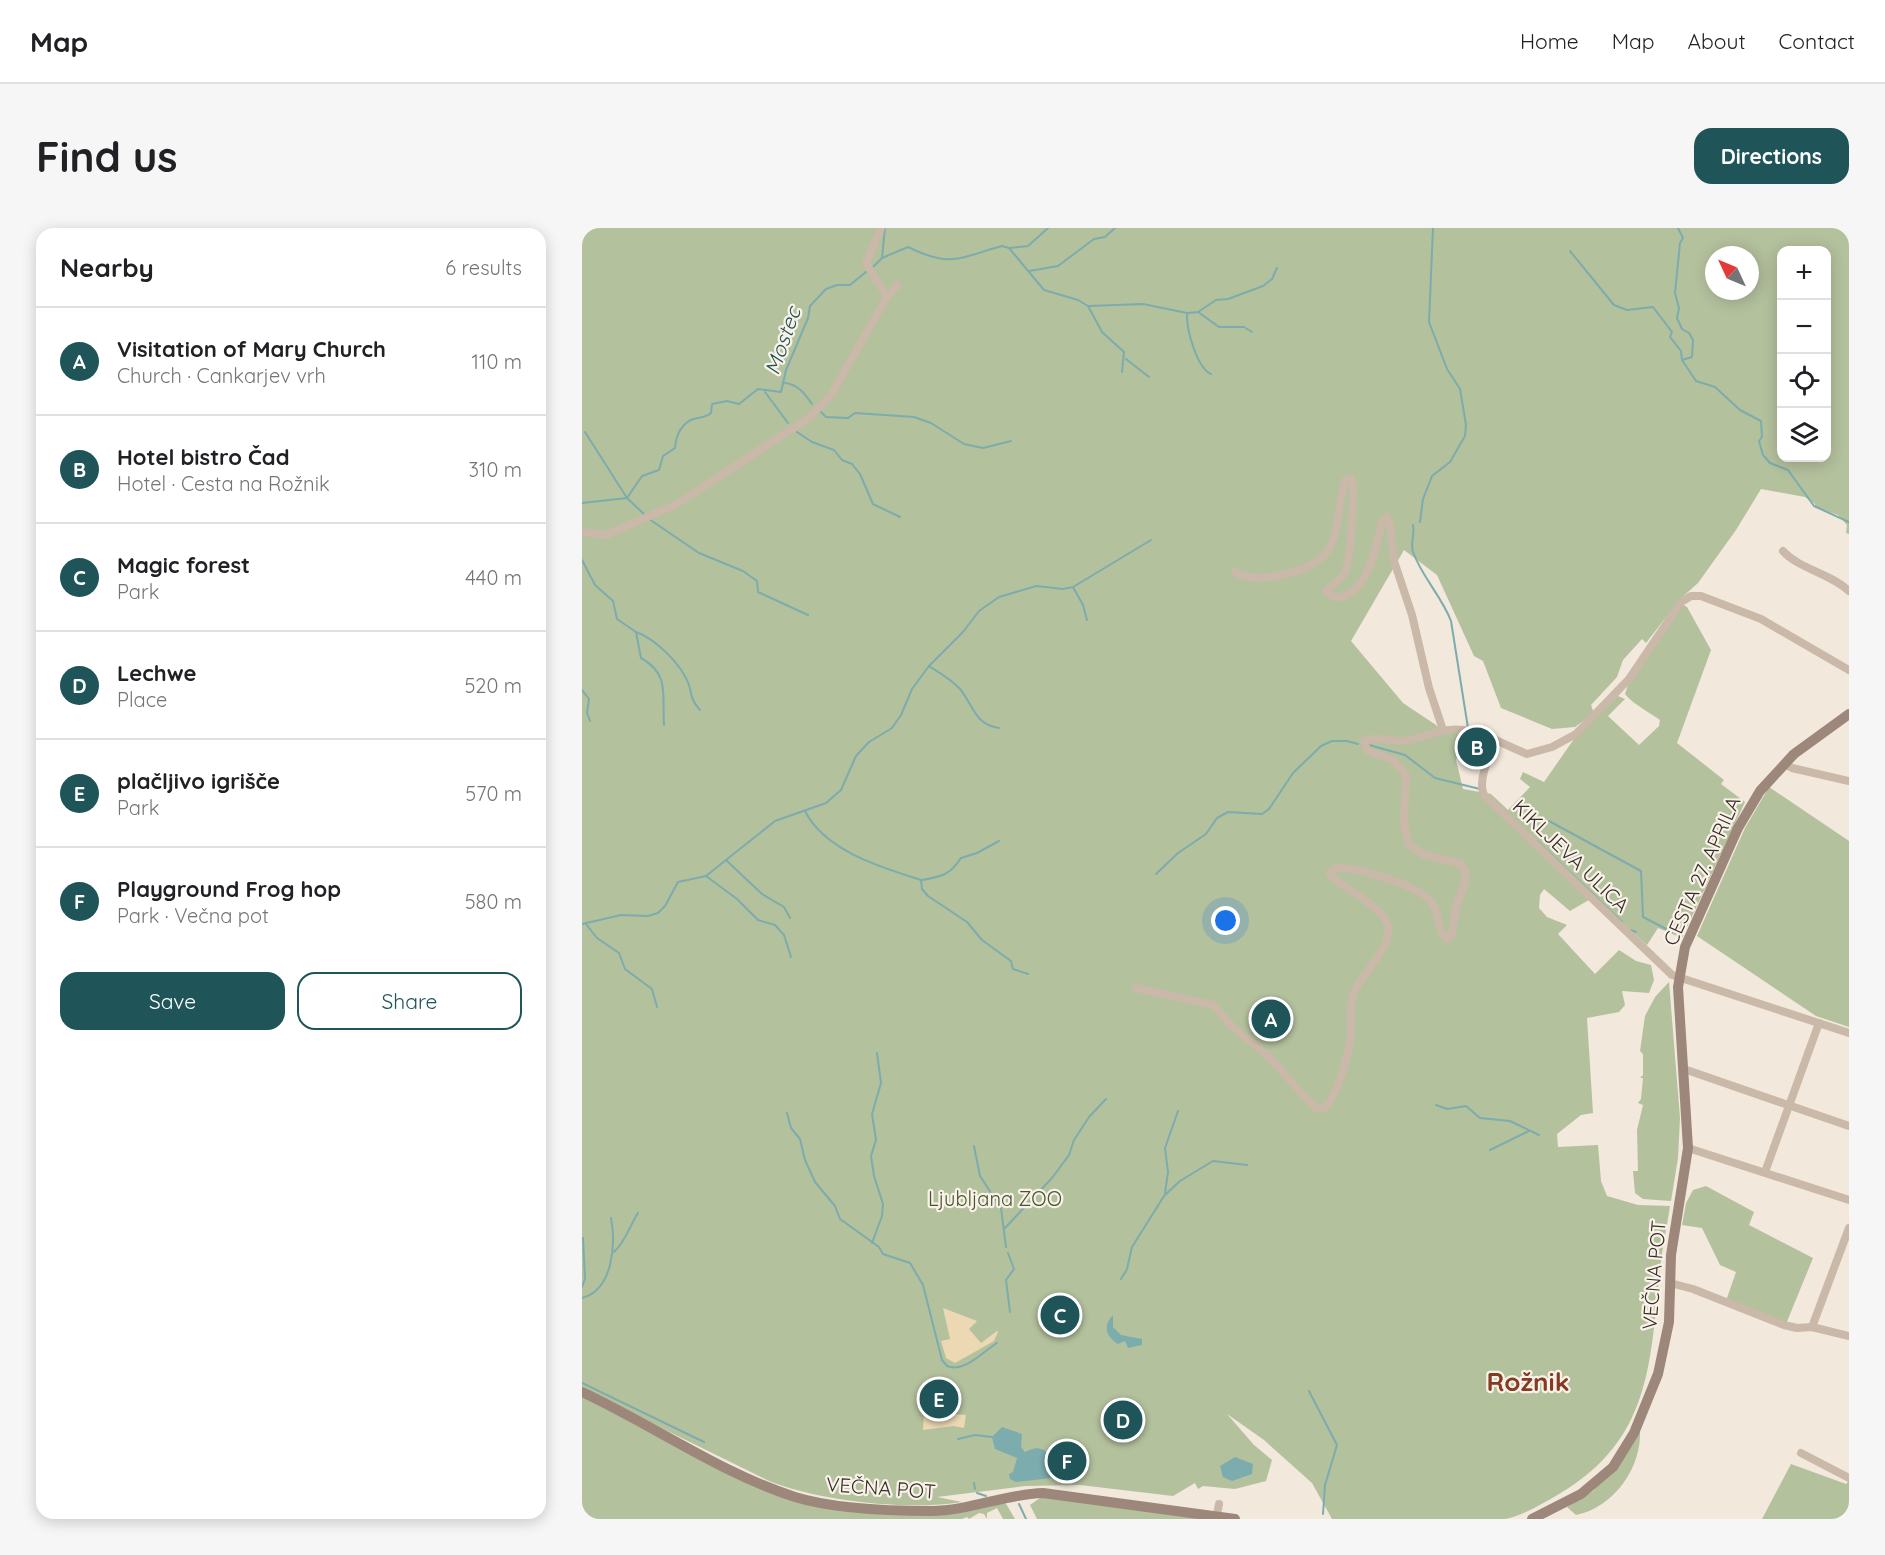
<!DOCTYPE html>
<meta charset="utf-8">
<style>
:root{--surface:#fff;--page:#f6f6f6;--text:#202124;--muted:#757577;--line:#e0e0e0;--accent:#1f5458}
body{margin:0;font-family:Quicksand,sans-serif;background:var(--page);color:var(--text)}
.controls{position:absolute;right:18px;top:18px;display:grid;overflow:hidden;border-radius:12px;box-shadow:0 3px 15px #0003}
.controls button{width:54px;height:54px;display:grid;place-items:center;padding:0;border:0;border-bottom:2px solid var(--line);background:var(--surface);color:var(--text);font:30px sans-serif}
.compass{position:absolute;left:1123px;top:18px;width:54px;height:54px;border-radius:50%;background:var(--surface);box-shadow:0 3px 15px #0003;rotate:314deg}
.you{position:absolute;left:644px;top:693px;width:21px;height:21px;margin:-15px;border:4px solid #fff;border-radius:50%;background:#1a73e8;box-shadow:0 0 0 9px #1a73e833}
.badge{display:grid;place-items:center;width:39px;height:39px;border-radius:50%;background:var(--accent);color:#fff;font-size:20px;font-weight:700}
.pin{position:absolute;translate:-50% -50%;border:3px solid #fff;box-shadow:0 2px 6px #0006}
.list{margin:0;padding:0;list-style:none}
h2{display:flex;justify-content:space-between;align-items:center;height:78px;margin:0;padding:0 24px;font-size:26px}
h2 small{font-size:20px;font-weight:400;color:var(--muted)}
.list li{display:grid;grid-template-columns:39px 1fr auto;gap:18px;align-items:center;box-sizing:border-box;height:108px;padding:0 24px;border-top:2px solid var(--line)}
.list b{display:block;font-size:22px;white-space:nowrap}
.list p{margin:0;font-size:20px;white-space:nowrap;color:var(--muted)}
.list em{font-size:20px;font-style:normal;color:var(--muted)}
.actions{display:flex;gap:12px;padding:18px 24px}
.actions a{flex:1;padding:14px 0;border:2px solid var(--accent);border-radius:18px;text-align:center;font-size:21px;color:var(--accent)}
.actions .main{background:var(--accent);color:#fff}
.icon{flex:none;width:33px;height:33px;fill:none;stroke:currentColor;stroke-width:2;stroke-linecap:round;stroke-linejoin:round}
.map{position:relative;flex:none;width:1267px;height:1291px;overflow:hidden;border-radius:18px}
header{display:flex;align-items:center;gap:36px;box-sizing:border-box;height:84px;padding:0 30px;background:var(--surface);border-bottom:2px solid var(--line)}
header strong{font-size:28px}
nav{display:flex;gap:33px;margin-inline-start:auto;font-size:21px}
.intro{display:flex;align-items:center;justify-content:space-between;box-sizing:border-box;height:144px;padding:0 36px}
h1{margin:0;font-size:42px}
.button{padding:15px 27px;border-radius:18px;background:var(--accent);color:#fff;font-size:21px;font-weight:700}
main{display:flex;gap:36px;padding:0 36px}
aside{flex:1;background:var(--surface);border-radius:18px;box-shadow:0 3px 15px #0003}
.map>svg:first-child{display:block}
</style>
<header>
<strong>Map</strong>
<nav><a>Home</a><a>Map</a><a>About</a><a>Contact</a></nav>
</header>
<div class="intro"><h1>Find us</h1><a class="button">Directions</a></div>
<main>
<aside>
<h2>Nearby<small>6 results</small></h2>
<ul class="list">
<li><span class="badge">A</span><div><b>Visitation of Mary Church</b><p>Church · Cankarjev vrh</p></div><em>110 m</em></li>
<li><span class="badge">B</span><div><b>Hotel bistro Čad</b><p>Hotel · Cesta na Rožnik</p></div><em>310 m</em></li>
<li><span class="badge">C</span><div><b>Magic forest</b><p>Park</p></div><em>440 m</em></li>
<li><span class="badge">D</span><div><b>Lechwe</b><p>Place</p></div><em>520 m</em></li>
<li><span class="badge">E</span><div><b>plačljivo igrišče</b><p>Park</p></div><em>570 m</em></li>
<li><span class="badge">F</span><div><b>Playground Frog hop</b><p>Park · Večna pot</p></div><em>580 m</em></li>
</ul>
<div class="actions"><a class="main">Save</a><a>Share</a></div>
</aside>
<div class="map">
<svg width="1267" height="1291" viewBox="0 0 1267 1291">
<rect width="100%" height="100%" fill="#f2e8dc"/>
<g fill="#b4c19d" fill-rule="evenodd">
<path d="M0,0h1267v306l-3,-1 1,-8 -9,-10 -23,-8v-3l-10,-7 -44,-8 -25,41 -38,53 -18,16 -34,44 -4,-4 -19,21 -6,17 -26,28 3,8 -19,14 -23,2 -51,-21 -18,-47 -9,-5 -37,-81 -33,-25 -53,91 52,62 33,22 7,8 25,-1 -12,28 7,29 28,5 17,16 22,-23 -10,-8 3,-7 21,10 30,-43 44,-43 7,3 -17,17 31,29 20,-19 1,-6c-11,-8 -27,-16 -35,-26l3,-9 54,-81 5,3 24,43 -34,93 47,37 -3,4 24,18 -63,136 -24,-10 -11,17 -53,-48 -24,14 -26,-22 -4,6 -1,13 8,9 20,8 -9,9 37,40 24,-24 17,11 15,4 3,15 -5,13 -27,-2 3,14 -6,7 -32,6 6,95 -12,2 -24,19 1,13 40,-2 3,36 6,15 31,9 32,1c-3,21 -8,42 -10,63 -10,95 -9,171 -101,225 -15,9 -37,22 -54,25 -17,0 -37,0 -54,0 -40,0 -80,0 -119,0l-20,-36 -48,-43 -37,-26 27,31 18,15 -6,21 -31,8 -32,-3 -5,3 -3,-6 -22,13 -93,-11 -55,1 -88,11 25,5c-53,9 -144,-1 -193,-21l-187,-92zM1200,22h44v208h-44zM1132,27h36v36h-36z"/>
<polygon points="1187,559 1267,613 1267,799 1234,788 1115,708 1163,600"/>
<polygon points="1087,754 1098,890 1096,930 1089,973 1061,971 1053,965 1051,943 1056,943 1055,902 1061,877 1056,875 1059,871 1061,850 1058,850 1061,847 1061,826 1058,823 1063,788 1073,769"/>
<polygon points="1124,958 1172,984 1167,997 1231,1030 1204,1096 1144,1073 1154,1044 1138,1037 1120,1000 1100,997 1104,975 1111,962"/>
<polygon points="0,1168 192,1266 338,1287 423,1274 433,1291 421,1291 415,1280 405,1285 405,1291 402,1286 397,1285 387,1291 385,1289 380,1291 0,1291"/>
<path d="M1058,1202c2,38 -27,78 -64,85l-9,-8 26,-16z"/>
<polygon points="1209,1236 1264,1256 1267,1253 1267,1291 1180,1291"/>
<polygon points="458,1270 473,1270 620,1291 455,1291 448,1277"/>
</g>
<g fill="#ecd9b4">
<polygon points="361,1080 395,1093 387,1101 399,1115 415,1103 416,1104 412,1113 373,1135 364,1130 359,1113 368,1111"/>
<polygon points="342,1184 384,1187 382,1200 372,1198 341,1202"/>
</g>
<g fill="#7cacae">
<path d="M531,1087v12l8,8 21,4v6l-14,3 -3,-7 -7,3c-11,-7 -16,-17 -5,-29z"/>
<path d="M420,1199l20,7 -1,13 4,5c20,-12 31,6 27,26l-36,4 -6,-3 -1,-5 4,-2 4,-14 -22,-9 -3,-12z"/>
<polygon points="653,1229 671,1236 670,1246 650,1253 641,1249 638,1238"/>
</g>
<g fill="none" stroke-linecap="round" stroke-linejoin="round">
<g stroke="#7cacae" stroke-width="2">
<polyline points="1096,0 1101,10 1098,15 1093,65 1097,80 1095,90 1100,101 1107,105 1111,112 1110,129 1100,132 1114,153 1133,159 1158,182 1179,193 1180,209 1177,213 1181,227 1188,235 1206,242 1232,278 1267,294"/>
<polyline points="428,20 446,18 466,0"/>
<polyline points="988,23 1032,77 1045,82 1071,79 1090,104 1088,109 1099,123 1100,132"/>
<path d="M300,30l26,-11c42,21 51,11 94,-1l7,2 35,42 34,10 10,6 14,26 22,20 -2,20"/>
<polyline points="290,40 300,30 303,0"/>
<polyline points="447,43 476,38 512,11 523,9 533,0"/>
<path d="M507,78l54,-2 44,9c-1,16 10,55 24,61"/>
<polyline points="616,84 637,99 662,99 670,104"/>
<polyline points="606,85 616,84 634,72 646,71 681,58 690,51 695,40"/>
<polyline points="544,131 567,149"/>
<path d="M203,155c14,2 19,10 27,21"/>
<polyline points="183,164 206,195"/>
<polyline points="239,184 244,189 266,190 273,185 332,189 349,195 382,216 401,220 429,213"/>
<polyline points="3,204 45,270 63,287"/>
<polyline points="215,204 230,214 252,222 260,232 270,236 278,246 291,276 318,289"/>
<path d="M0,275l45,-5 15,-22 17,-6 4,-14 12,-8c1,-12 6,-24 18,-29 7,-2 12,-1 18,-6l1,-9 15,-3 12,3 19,-15 23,3 5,-22 22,-52 2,-12 16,-17 11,-4h13l17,-14"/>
<polyline points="67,291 117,325 161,343 175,353 176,364 226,387"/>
<polyline points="838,294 841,271 850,248 868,234 883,208 884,197 878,161 865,141 847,94 851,0"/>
<path d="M831,297c2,10 -3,17 0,27 9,25 29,45 38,69l17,107"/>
<path d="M0,332l13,25 18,16 4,18 19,13 5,26c29,16 21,37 23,67"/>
<polyline points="491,359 501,377 505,392"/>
<path d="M54,404c20,7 46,33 53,53 3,11 2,15 11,25"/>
<path d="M347,438c11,7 22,13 31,23 14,17 14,35 39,39"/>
<polyline points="0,462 7,471 5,485 8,493"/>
<polyline points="787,517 823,527 853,550 898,561"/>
<path d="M223,583c20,40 76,56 116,69l1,9 6,7 39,26 15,18 29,21 2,8 15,5"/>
<polyline points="967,593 1059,643 1061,689 1090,704"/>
<polyline points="955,613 1040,694"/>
<polyline points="145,633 180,666 202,679 208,690"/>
<polyline points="574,646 596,625 624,606 635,590 646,584 680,586 687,581 711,545 739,518 750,513 765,513 776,516"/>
<polyline points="124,648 155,671 176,692 193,697 202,707 209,729"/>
<path d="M340,652c19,-3 28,-5 39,-22l16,-5 22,-12"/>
<polyline points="0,696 39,687 66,688 76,685 83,678 96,654 124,648 193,593 244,575 259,562 274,528 287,514 310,500 319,487 330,461 347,438 381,404 397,383 417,369 454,358 481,361 491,359 569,312"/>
<polyline points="4,696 15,710 37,725 43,741 70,761 75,779"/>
<polyline points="1048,702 1054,704"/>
<polyline points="854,877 865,881 884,878 898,890 928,893 957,907"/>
<path d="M205,885l4,15 9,11 5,21 10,22 20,24 5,13 39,28 4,7 27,9 13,22 19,75 5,6c18,7 35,-14 50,-23"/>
<polyline points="392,918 398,948 419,980 424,1019"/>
<polyline points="908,922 947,903"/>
<polyline points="583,965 586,944 583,920 596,883"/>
<polyline points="423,1000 470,950 487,927 492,912 507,889 524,871"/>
<polyline points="290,1015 300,988 301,976 292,948 289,928 294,912 290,886 299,855 295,825"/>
<path d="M32,1024c12,-11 15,-25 24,-39"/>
<polyline points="426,1025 432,1041 424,1052 428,1084"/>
<polyline points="539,1051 545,1041 550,1019 582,968 598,953 631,933 665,937"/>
<polyline points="0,1059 3,1051 1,1010"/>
<path d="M0,1070c31,-8 34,-54 29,-80"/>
<polyline points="0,1155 122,1214"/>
<polyline points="727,1163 755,1217 743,1257 741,1286"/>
<polyline points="376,1211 393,1207 410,1209"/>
<polyline points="392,1255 393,1261"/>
<polyline points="395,1265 404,1268"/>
<polyline points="437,1276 444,1291"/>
</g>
<g stroke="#cab8a8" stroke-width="8">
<polyline points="305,69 315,57"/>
<polyline points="0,304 24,307 95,276 225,191 249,167 305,69 284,35 299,0"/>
<path d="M1201,323c16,18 47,22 66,40"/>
<path d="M653,344c13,8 32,6 46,3 66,-14 50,-43 64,-95l6,-2c5,9 -1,84 -6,94 -4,9 -14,12 -19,20l11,6c32,-5 39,-50 45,-77l5,-4 3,6 4,38 18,54 17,73 14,42"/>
<path d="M914,513c-6,13 -19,40 -12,54l188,180 177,58"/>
<polyline points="1202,536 1210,540 1267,553"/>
<path d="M554,760l77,17 19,21 38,32 44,49 9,2c14,-10 27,-58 28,-76 1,-13 -2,-25 2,-37 6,-22 44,-52 34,-73 -9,-21 -55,-40 -57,-50l6,-5c21,-1 81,17 95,33 9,11 5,29 16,38l5,-5 4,-27 10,-27 -1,-10 -5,-7 -36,-8 -16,-11 -4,-22 2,-47 -13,-15 -26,-10 -3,-9c11,-5 25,0 37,0 15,-1 27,-7 41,-10 32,-7 56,12 85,23l25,-7 24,-13 53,-55 52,-77 10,-6h10l60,23 88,51"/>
<polyline points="1102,841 1267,898"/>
<polyline points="1106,920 1267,972"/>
<polyline points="1183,944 1237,795"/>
<polyline points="1088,1055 1111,1061 1202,1097 1215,1100 1230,1099 1267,1108"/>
<polyline points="1230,1099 1267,1000"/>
<polyline points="1219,1225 1267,1250"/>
<polyline points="635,1287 637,1276"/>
</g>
<g stroke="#9d877a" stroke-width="10">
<path d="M0,1164c71,33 138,81 213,105 39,12 95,14 136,14 38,0 74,-17 112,-18l192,26"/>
<polyline points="950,1291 999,1266 1031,1239 1052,1205 1076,1146 1087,1094 1089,1027 1106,920 1096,759 1103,719 1156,600 1178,563 1212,526 1267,486"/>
</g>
</g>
<g text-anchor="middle" stroke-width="4.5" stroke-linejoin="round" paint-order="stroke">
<g font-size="20" fill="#372d28" stroke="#f9f2e9">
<text transform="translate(989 628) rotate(44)" y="7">KIKLJEVA ULICA</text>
<text transform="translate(1120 643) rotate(-66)" y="7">CESTA 27. APRILA</text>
<text transform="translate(1072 1047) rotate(-85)" y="7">VEČNA POT</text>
<text transform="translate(299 1260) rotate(4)" y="7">VEČNA POT</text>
</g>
<g font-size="20" fill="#46552d" stroke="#f9f2e9">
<text x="413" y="978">Ljubljana ZOO</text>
</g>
<g font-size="21" font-style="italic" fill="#1f5458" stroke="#f9f2e9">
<text transform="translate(201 113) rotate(-71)" y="7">Mostec</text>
</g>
<g font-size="26" font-weight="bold" fill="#843a23" stroke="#f9f2e9">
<text x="946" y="1163">Rožnik</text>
</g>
</g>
</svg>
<div class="controls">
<button>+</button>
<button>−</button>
<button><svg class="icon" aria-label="locate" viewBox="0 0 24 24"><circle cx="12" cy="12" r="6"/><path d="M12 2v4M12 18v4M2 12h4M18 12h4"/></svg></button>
<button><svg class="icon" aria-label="layers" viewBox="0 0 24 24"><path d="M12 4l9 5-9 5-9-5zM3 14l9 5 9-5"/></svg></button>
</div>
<svg class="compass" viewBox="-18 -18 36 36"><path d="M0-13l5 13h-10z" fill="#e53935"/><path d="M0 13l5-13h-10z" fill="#757577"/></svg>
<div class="you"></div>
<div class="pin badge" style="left:689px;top:791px">A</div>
<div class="pin badge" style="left:895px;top:519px">B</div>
<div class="pin badge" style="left:478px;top:1087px">C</div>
<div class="pin badge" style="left:541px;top:1192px">D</div>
<div class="pin badge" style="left:357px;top:1171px">E</div>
<div class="pin badge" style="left:485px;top:1233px">F</div>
</div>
</main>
